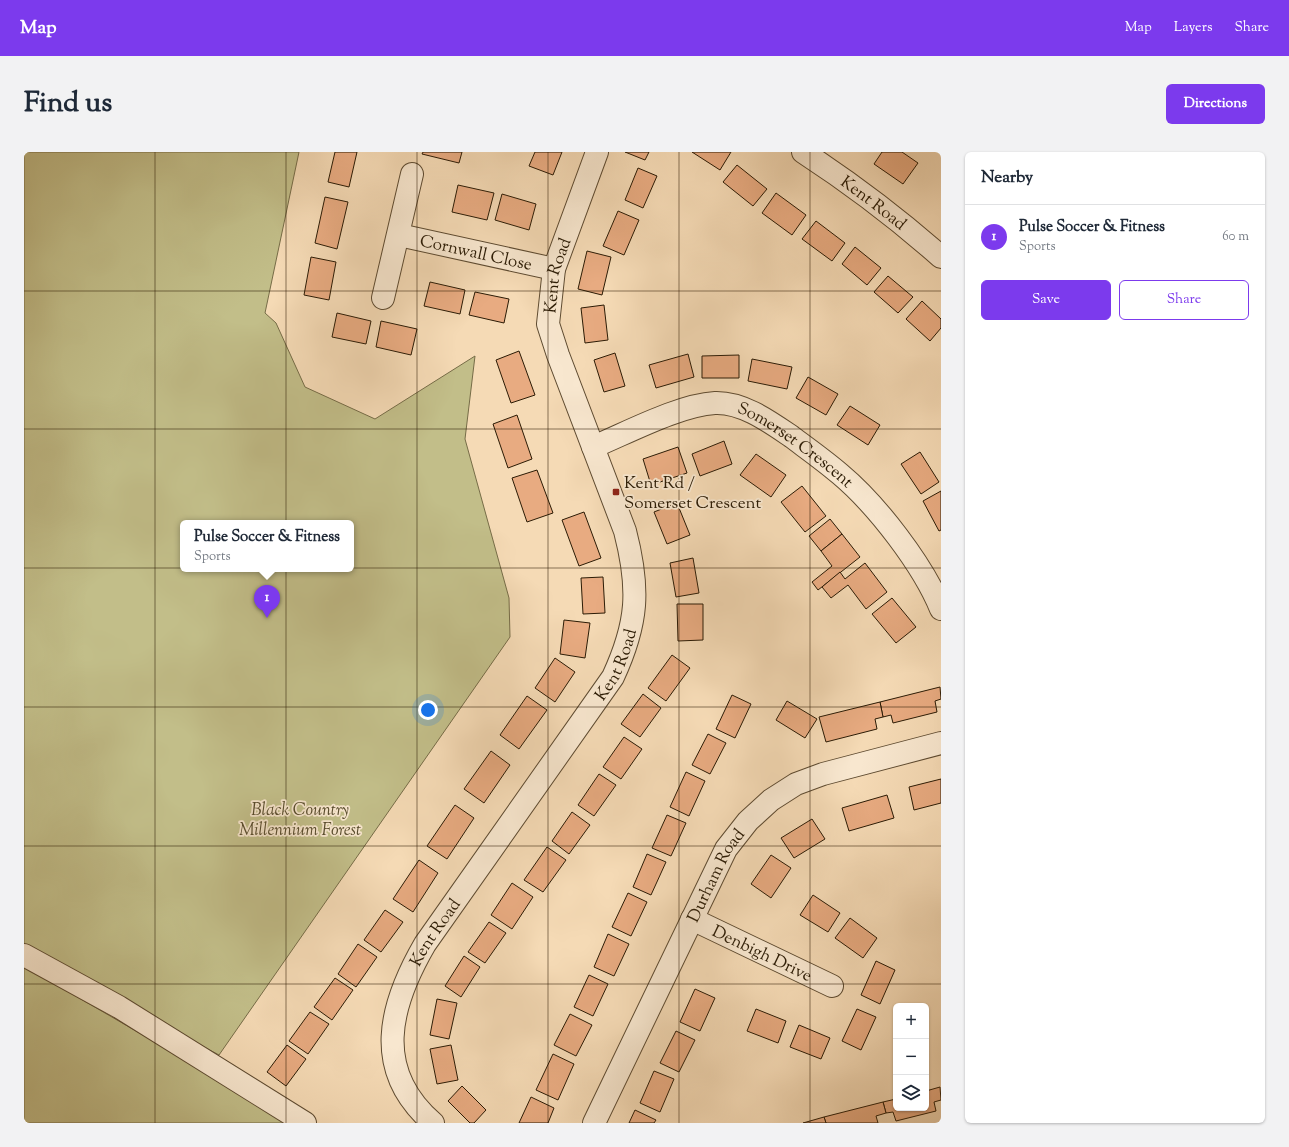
<!DOCTYPE html>
<meta charset="utf-8">
<style>
:root{--surface:#fff;--page:#f2f2f3;--text:#1f2937;--muted:#747a83;--line:#e0e1e3;--accent:#7c3aed}
body{margin:0;font-family:"Sorts Mill Goudy",serif;background:var(--page);color:var(--text)}
.controls{position:absolute;right:12px;bottom:12px;display:grid;overflow:hidden;border-radius:6px;box-shadow:0 1px 3px #0004}
.controls button{width:36px;height:36px;display:grid;place-items:center;padding:0;border:0;border-bottom:1px solid var(--line);background:var(--surface);color:var(--text);font:20px sans-serif}
.you{position:absolute;left:404px;top:558px;width:14px;height:14px;margin:-10px;border:3px solid #fff;border-radius:50%;background:#1a73e8;box-shadow:0 0 0 6px #1a73e833}
.badge{display:grid;place-items:center;width:26px;height:26px;border-radius:50%;background:var(--accent);color:#fff;font-size:13px;font-weight:700}
.pin{position:absolute;translate:-50% -33px;filter:drop-shadow(0 1px 2px #0008)}
.pin::after{content:'';position:absolute;top:21px;width:14px;height:12px;background:inherit;clip-path:polygon(0 0,100% 0,50% 100%)}
.popup{position:absolute;left:156px;top:368px;width:174px;height:52px;box-sizing:border-box;display:grid;place-content:center;border-radius:6px;background:var(--surface);filter:drop-shadow(0 1px 3px #0005);font-size:13px;white-space:nowrap;color:var(--muted)}
.popup b{font-size:15px;color:var(--text)}
.popup::after{content:'';position:absolute;left:50%;top:100%;margin-left:-8px;border:8px solid transparent;border-top-color:var(--surface)}
.list{margin:0;padding:0;list-style:none}
h2{display:flex;justify-content:space-between;align-items:center;height:52px;margin:0;padding:0 16px;font-size:17px}
h2 small{font-size:13px;font-weight:400;color:var(--muted)}
.list li{display:grid;grid-template-columns:26px 1fr auto;gap:12px;align-items:center;box-sizing:border-box;height:64px;padding:0 16px;border-top:1px solid var(--line)}
.list b{display:block;font-size:15px;white-space:nowrap}
.list p{margin:0;font-size:13px;white-space:nowrap;color:var(--muted)}
.list em{font-size:13px;font-style:normal;color:var(--muted)}
.actions{display:flex;gap:8px;padding:12px 16px}
.actions a{flex:1;padding:9px 0;border:1px solid var(--accent);border-radius:6px;text-align:center;font-size:14px;color:var(--accent)}
.actions .main{background:var(--accent);color:#fff}
.icon{flex:none;width:22px;height:22px;fill:none;stroke:currentColor;stroke-width:2;stroke-linecap:round;stroke-linejoin:round}
.map{position:relative;flex:none;width:917px;height:971px;overflow:hidden;border-radius:6px}
header{display:flex;align-items:center;gap:24px;box-sizing:border-box;height:56px;padding:0 20px;background:var(--accent);color:#fff}
header strong{font-size:19px}
nav{display:flex;gap:22px;margin-inline-start:auto;font-size:14px}
.intro{display:flex;align-items:center;justify-content:space-between;box-sizing:border-box;height:96px;padding:0 24px}
h1{margin:0;font-size:28px}
.button{padding:10px 18px;border-radius:6px;background:var(--accent);color:#fff;font-size:14px;font-weight:700}
main{display:flex;gap:24px;padding:0 24px}
aside{flex:1;background:var(--surface);border-radius:6px;box-shadow:0 1px 3px #0004}
.map>svg:first-child{display:block}
</style>
<header>
<strong>Map</strong>
<nav><a>Map</a><a>Layers</a><a>Share</a></nav>
</header>
<div class="intro"><h1>Find us</h1><a class="button">Directions</a></div>
<main>
<div class="map">
<svg width="917" height="971" viewBox="0 0 917 971">
<rect width="100%" height="100%" fill="#f5dab5"/>
<filter id="stains"><feTurbulence type="fractalNoise" baseFrequency=".005" numOctaves="4"/><feColorMatrix values="0 0 0 0 .2 0 0 0 0 .09 0 0 0 0 .02 0 0 0 .5 -.17"/></filter>
<radialGradient id="worn" r=".72"><stop offset=".6" stop-color="#630" stop-opacity="0"/><stop offset="1" stop-color="#630" stop-opacity=".3"/></radialGradient>
<g fill="#c2be89" stroke="#766c47" fill-rule="evenodd">
<path d="M0,0h275l-34,161 11,10 29,64 70,32 100,-63 -10,83 44,159 1,39 -291,418 -195,-105zM159,371h168v46h-168z"/>
<polygon points="0,814 193,926 263,971 0,971"/>
</g>
<g fill="#e8ab81" stroke="#2b1b05">
<polygon points="311,0 333,0 325,35 304,30"/>
<polygon points="399,0 438,0 435,11 398,2"/>
<polygon points="511,0 538,0 529,23 505,14"/>
<polygon points="601,0 625,0 621,8"/>
<polygon points="668,0 707,0 696,18"/>
<polygon points="858,0 878,0 894,11 879,32 850,12"/>
<polygon points="713,13 743,37 729,54 699,30"/>
<polygon points="614,16 633,24 619,56 601,48"/>
<polygon points="434,33 470,41 463,68 428,60"/>
<polygon points="752,41 782,63 768,83 738,61"/>
<polygon points="478,42 512,52 505,78 471,68"/>
<polygon points="301,45 324,50 313,97 291,91"/>
<polygon points="594,59 615,68 600,103 579,94"/>
<polygon points="792,69 821,91 808,109 778,87"/>
<polygon points="831,95 857,116 843,133 818,112"/>
<polygon points="563,99 587,105 578,143 554,137"/>
<polygon points="287,105 312,110 305,148 280,143"/>
<polygon points="864,124 889,145 874,161 850,140"/>
<polygon points="406,130 441,138 436,162 400,154"/>
<polygon points="451,140 485,147 480,171 445,163"/>
<polygon points="898,149 917,167 917,176 906,189 882,167"/>
<polygon points="580,153 584,188 561,191 557,156"/>
<polygon points="313,161 347,169 342,192 308,185"/>
<polygon points="357,169 393,177 387,203 352,195"/>
<polygon points="495,199 511,243 487,251 472,208"/>
<polygon points="591,201 601,234 580,240 570,208"/>
<polygon points="664,202 670,225 632,236 625,213"/>
<polygon points="715,203 715,226 678,226 678,204"/>
<polygon points="728,207 768,215 763,237 724,229"/>
<polygon points="784,225 814,242 802,263 772,246"/>
<polygon points="826,254 856,273 844,293 813,273"/>
<polygon points="493,263 508,307 484,316 469,272"/>
<polygon points="700,289 708,312 676,324 668,302"/>
<polygon points="654,295 663,321 627,333 619,307"/>
<polygon points="896,300 915,330 897,342 877,312"/>
<polygon points="732,302 762,323 747,345 716,323"/>
<polygon points="513,318 529,361 503,370 488,326"/>
<polygon points="778,334 802,364 781,380 757,350"/>
<polygon points="917,339 917,378 915,379 899,349"/>
<polygon points="653,351 666,383 643,392 630,360"/>
<polygon points="560,360 577,406 555,414 538,368"/>
<polygon points="806,367 818,382 797,399 785,384"/>
<polygon points="818,382 836,405 794,438 788,430 808,414 797,399"/>
<polygon points="669,406 675,441 652,445 646,411"/>
<polygon points="841,411 863,440 842,457 824,433 807,446 798,435 816,420 821,427"/>
<polygon points="579,425 581,461 559,462 557,426"/>
<polygon points="868,446 892,475 872,491 848,462"/>
<polygon points="653,452 679,452 679,488 654,489"/>
<polygon points="540,468 566,471 561,506 536,502"/>
<polygon points="648,503 666,516 642,549 624,536"/>
<polygon points="531,506 551,520 531,550 511,536"/>
<polygon points="916,535 917,547 911,549 913,560 869,571 867,563 859,565 856,550"/>
<polygon points="619,542 637,556 616,585 597,572"/>
<polygon points="708,543 727,552 711,586 692,577"/>
<polygon points="503,544 523,558 495,597 476,583"/>
<polygon points="763,549 793,567 781,586 752,568"/>
<polygon points="856,550 859,565 851,567 853,577 802,590 795,565"/>
<polygon points="684,582 702,591 686,622 668,613"/>
<polygon points="600,585 618,597 597,627 579,615"/>
<polygon points="467,599 486,613 460,651 440,637"/>
<polygon points="662,620 681,629 665,664 646,655"/>
<polygon points="575,622 592,633 570,664 554,653"/>
<polygon points="917,627 917,651 890,658 885,635"/>
<polygon points="863,643 870,666 825,679 818,656"/>
<polygon points="431,653 450,666 423,707 403,694"/>
<polygon points="548,660 566,673 545,702 528,689"/>
<polygon points="643,663 662,671 647,704 628,696"/>
<polygon points="788,667 801,687 770,706 757,686"/>
<polygon points="523,695 542,708 519,740 500,728"/>
<polygon points="623,702 642,710 627,743 609,735"/>
<polygon points="747,703 767,716 747,746 727,732"/>
<polygon points="395,708 414,721 389,760 369,747"/>
<polygon points="488,731 509,745 488,777 467,763"/>
<polygon points="604,741 623,750 607,784 588,775"/>
<polygon points="789,743 816,761 804,780 776,763"/>
<polygon points="361,758 379,770 357,800 340,788"/>
<polygon points="826,766 853,786 839,806 811,786"/>
<polygon points="465,770 482,781 461,811 444,800"/>
<polygon points="584,782 605,792 590,824 570,815"/>
<polygon points="334,792 353,805 332,835 314,822"/>
<polygon points="440,804 456,815 437,845 421,834"/>
<polygon points="852,809 871,818 856,852 837,843"/>
<polygon points="565,823 584,832 569,864 550,855"/>
<polygon points="311,826 329,838 308,868 290,855"/>
<polygon points="671,837 691,846 676,879 656,870"/>
<polygon points="413,847 433,851 425,887 406,883"/>
<polygon points="732,857 762,869 754,891 723,879"/>
<polygon points="833,857 852,865 837,898 818,889"/>
<polygon points="286,860 305,872 284,902 265,889"/>
<polygon points="546,862 568,873 552,904 530,893"/>
<polygon points="775,873 806,886 797,907 766,895"/>
<polygon points="652,879 671,888 655,920 636,911"/>
<polygon points="263,893 282,907 262,934 243,920"/>
<polygon points="427,893 434,928 413,932 406,897"/>
<polygon points="529,902 550,912 534,948 512,938"/>
<polygon points="630,919 650,927 636,960 616,951"/>
<polygon points="438,934 462,958 450,971 446,971 424,949"/>
<polygon points="916,935 917,948 910,950 912,959 872,969 869,960 862,961 859,950 872,947 872,956 902,956 902,939"/>
<polygon points="507,945 530,956 524,971 495,971"/>
<polygon points="859,950 862,961 852,964 854,971 802,971 800,965"/>
<polygon points="611,958 632,968 630,971 605,971"/>
<polygon points="800,965 802,971 779,971"/>
</g>
<g fill="none" stroke-linecap="round" stroke-linejoin="round">
<defs>
<g id="minor">
<path id="s1" d="M779,0c49,32 94,66 138,105"/>
<path id="s2" d="M375,83l155,34"/>
<polyline points="359,146 388,22"/>
<path id="s3" d="M569,295c34,-14 86,-42 122,-44 28,-1 55,19 77,34 16,12 33,24 48,37 37,31 83,91 101,135"/>
<path id="s4" d="M668,767l140,67"/>
<polyline points="0,803 95,855 281,971"/>
<path id="s5" d="M409,971c-61,-53 -44,-117 -8,-179l188,-267c25,-54 27,-88 12,-146l-67,-176 -10,-31 6,-55 43,-117"/>
<path id="s6" d="M570,971l132,-274 22,-28 23,-21 25,-16 27,-10 118,-31"/>
</g>
</defs>
<use href="#minor" stroke="#5e4b31" stroke-width="24"/>
<use href="#minor" stroke="#f8e7cf" stroke-width="22"/>
</g>
<path fill="none" stroke="#2b1b05" stroke-width="1" stroke-opacity="0.55" d="M131,0v971M262,0v971M393,0v971M524,0v971M655,0v971M786,0v971M0,139h917M0,277h917M0,416h917M0,555h917M0,694h917M0,832h917"/>
<rect fill="#8f2418" stroke="#f8e7cf" stroke-width="1.5" x="588" y="336" width="8" height="8" rx="2"/>
<g text-anchor="middle" stroke-width="3.5" stroke-linejoin="round" paint-order="stroke">
<g font-size="17" fill="#2b1b05" stroke="#f8e7cf">
<text dy="6" stroke="none"><textPath href="#s1" startOffset="87">Kent Road</textPath></text>
<text dy="6" stroke="none"><textPath href="#s2" startOffset="79">Cornwall Close</textPath></text>
<text dy="6" stroke="none"><textPath href="#s5" startOffset="945">Kent Road</textPath></text>
<text dy="6" stroke="none"><textPath href="#s3" startOffset="223">Somerset Crescent</textPath></text>
<text dy="6" stroke="none"><textPath href="#s5" startOffset="537">Kent Road</textPath></text>
<text dy="6" stroke="none"><textPath href="#s6" startOffset="276">Durham Road</textPath></text>
<text dy="6" stroke="none"><textPath href="#s5" startOffset="213">Kent Road</textPath></text>
<text dy="6" stroke="none"><textPath href="#s4" startOffset="78">Denbigh Drive</textPath></text>
</g>
<g font-size="17" fill="#2b1b05" stroke="#f8e7cf" text-anchor="start">
<text x="600" y="336">Kent Rd /<tspan x="600" dy="20">Somerset Crescent</tspan></text>
</g>
<g font-size="17" font-style="italic" fill="#584c2d" stroke="#f8e7cf">
<text x="276" y="663">Black Country<tspan x="276" dy="20">Millennium Forest</tspan></text>
</g>
</g>
<rect width="100%" height="100%" filter="url(#stains)"/>
<rect width="100%" height="100%" fill="url(#worn)"/>
</svg>
<div class="controls">
<button>+</button>
<button>−</button>
<button><svg class="icon" aria-label="layers" viewBox="0 0 24 24"><path d="M12 4l9 5-9 5-9-5zM3 14l9 5 9-5"/></svg></button>
</div>
<div class="you"></div>
<div class="pin badge" style="left:243px;top:466px">1</div>
<div class="popup"><b>Pulse Soccer &amp; Fitness</b>Sports</div>
</div>
<aside>
<h2>Nearby<small></small></h2>
<ul class="list">
<li><span class="badge">1</span><div><b>Pulse Soccer &amp; Fitness</b><p>Sports</p></div><em>60 m</em></li>
</ul>
<div class="actions"><a class="main">Save</a><a>Share</a></div>
</aside>
</main>
